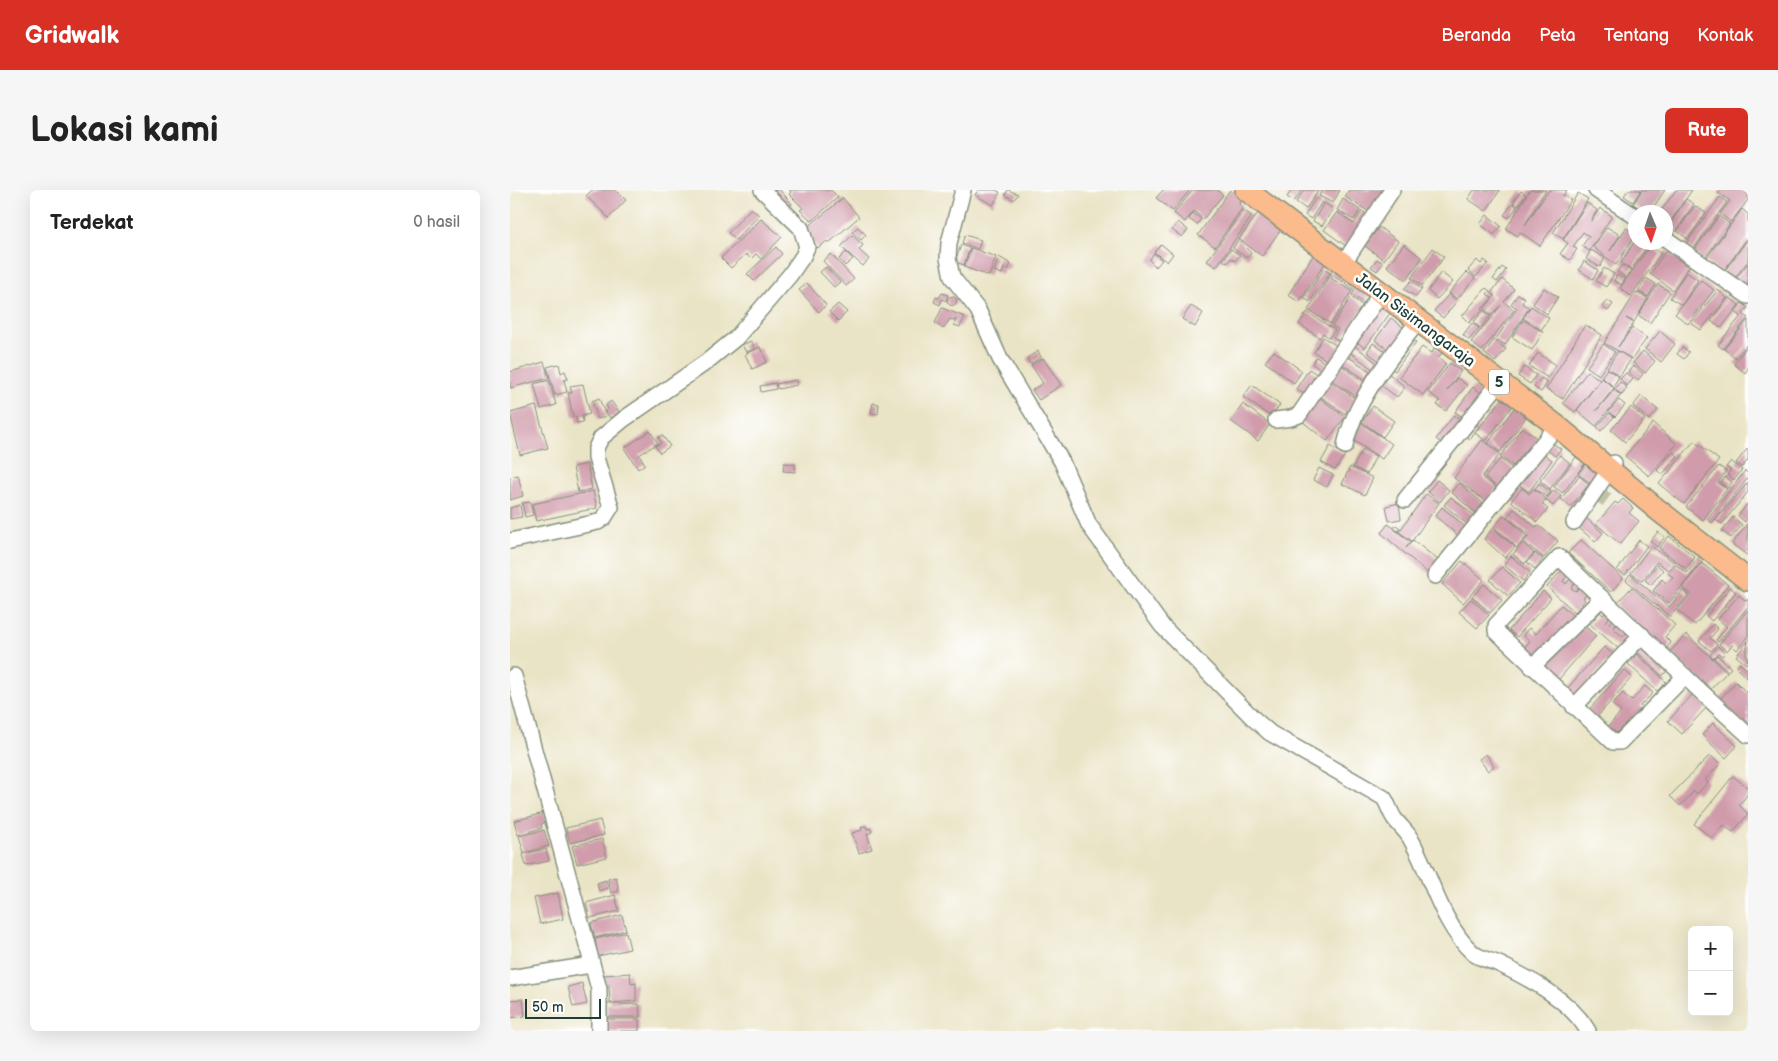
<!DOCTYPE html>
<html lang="id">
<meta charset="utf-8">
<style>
:root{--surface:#fff;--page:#f6f6f6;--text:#222;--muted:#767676;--line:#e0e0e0;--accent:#d93025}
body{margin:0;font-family:"Balsamiq Sans",sans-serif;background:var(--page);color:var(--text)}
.controls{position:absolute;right:15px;bottom:15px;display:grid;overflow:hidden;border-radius:8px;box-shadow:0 5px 20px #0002}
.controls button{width:45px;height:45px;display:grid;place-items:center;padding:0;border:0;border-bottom:1px solid var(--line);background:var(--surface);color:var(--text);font:25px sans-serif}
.compass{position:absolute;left:1118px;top:15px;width:45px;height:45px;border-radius:50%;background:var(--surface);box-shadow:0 5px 20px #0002;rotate:178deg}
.scale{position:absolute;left:15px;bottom:12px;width:76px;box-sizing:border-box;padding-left:5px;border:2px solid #1f3d34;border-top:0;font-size:14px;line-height:18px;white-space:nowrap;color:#1f3d34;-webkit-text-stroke:4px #fff;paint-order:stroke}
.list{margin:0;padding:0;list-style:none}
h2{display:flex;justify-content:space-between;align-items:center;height:65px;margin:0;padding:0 20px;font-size:21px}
h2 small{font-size:16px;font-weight:400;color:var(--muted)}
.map{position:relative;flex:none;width:1238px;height:841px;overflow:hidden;border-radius:8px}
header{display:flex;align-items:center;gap:30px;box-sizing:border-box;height:70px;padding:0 25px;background:var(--accent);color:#fff}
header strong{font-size:24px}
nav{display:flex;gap:28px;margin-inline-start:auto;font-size:18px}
.intro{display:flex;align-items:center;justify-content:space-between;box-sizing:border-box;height:120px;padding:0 30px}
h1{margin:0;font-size:35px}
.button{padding:12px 22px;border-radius:8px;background:var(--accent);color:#fff;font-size:18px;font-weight:700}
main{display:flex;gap:30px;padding:0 30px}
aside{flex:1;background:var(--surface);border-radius:8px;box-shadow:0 5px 20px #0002}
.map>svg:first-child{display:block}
</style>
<header>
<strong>Gridwalk</strong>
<nav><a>Beranda</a><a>Peta</a><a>Tentang</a><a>Kontak</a></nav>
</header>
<div class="intro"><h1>Lokasi kami</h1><a class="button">Rute</a></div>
<main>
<aside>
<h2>Terdekat<small>0 hasil</small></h2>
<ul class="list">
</ul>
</aside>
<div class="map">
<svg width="1238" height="841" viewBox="0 0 1238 841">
<rect width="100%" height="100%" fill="#fff"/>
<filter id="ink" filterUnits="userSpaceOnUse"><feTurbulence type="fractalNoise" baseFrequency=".02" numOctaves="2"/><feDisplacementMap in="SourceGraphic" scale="10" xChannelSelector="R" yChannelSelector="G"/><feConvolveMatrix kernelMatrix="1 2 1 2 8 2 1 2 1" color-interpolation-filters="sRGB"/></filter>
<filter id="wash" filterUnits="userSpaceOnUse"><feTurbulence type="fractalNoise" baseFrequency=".0096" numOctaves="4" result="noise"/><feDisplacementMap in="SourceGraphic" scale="20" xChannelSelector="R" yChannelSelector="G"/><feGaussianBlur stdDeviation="1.12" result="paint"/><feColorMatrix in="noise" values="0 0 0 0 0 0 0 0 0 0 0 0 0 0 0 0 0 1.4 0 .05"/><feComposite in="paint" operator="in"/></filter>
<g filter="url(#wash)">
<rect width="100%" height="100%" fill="#eae4c6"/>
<g id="blocks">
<g fill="#d09cab">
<polygon points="82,0 106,0 116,10 99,28 76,6"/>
<polygon points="259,0 270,0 282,14 276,20"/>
<polygon points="279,0 321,0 328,7 302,31 290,20 293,18 279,4 281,2"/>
<polygon points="468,0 485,0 490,2 483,15 465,5"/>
<polygon points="498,0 508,4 504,10 495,5"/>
<polygon points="653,0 680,0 663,21 646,8"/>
<polygon points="683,0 707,0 713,5 693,29 684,21 675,32 664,23"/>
<polygon points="720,0 733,8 729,14 733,17 705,57 688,45"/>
<polygon points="782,0 792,0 784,11 777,7"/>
<polygon points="794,0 809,0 796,19 786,12"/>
<polygon points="812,0 830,0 823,13 809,6"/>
<polygon points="839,0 875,0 861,23 835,7"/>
<polygon points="964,0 990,0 976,21 958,9"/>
<polygon points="1020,0 1036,0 1015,35 1039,0 1057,0 1053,5 1061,10 1030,56 1010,42 1008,46 996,39"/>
<polygon points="1118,0 1131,0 1123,12 1114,6"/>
<polygon points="1132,0 1155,0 1140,22 1135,22 1123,14"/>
<polygon points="1166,0 1182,0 1156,38 1156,22 1150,22"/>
<polygon points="1211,0 1233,0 1238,4 1238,10 1221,32 1210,24 1220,11 1208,3"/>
<polygon points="1011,1 1016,5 1008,16 1003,12"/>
<polygon points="1068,3 1078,9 1053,49 1043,43"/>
<polygon points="1210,7 1217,12 1183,60 1175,55"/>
<polygon points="333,8 349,27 319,53 317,51 308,58 293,41"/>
<polygon points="806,8 812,12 801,29 795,25"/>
<polygon points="833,9 850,20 844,30 827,20"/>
<polygon points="1176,9 1184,14 1166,42 1158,37"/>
<polygon points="814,13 823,19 812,36 803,31"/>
<polygon points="1003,13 1007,17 999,28 994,25"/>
<polygon points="1077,13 1087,20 1081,31 1090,18 1102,26 1079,61 1072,56 1079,46 1073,42 1063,57 1067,59 1060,70 1050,64 1058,53 1053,50"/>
<polygon points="1185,16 1196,23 1178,49 1167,41"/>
<polygon points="241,18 249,25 226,50 218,43"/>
<polygon points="1232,19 1238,24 1238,47 1212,83 1195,70"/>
<polygon points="733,20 742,26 706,77 697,71"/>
<polygon points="750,20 773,36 752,66 729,49"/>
<polygon points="852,21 857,25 836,56 814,40 827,22 844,34"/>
<polygon points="683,23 691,29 687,35 679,29"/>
<polygon points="977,25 991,36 984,45 970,34"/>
<polygon points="1209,26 1220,34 1193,70 1183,62"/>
<polygon points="251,29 272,47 251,69 246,64 241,69 236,64 221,78 211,68"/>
<polygon points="668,32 678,40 672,47 662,40"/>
<polygon points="348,37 356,45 351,50 342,42"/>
<polygon points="869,37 888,51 874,70 855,56"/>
<polygon points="1097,37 1110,45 1100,61 1116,38 1126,44 1106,75 1083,57"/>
<polygon points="342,45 353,55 349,60 359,69 353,76 331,57"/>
<polygon points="455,45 471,50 468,59 452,53"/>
<polygon points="1238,49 1238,71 1223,90 1213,83"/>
<polygon points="728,50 741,63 737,68 723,58"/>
<polygon points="1124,52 1131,52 1137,57 1121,80 1111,73"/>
<polygon points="651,54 663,64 657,72 644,62"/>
<polygon points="894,54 912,68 896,90 877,76"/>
<polygon points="451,55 460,58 454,75 445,72"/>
<polygon points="1140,56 1151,64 1121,106 1110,98"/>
<polygon points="266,57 272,64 244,91 237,84"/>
<polygon points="461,58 486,67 479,86 454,77"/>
<polygon points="923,58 934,67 912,96 901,88"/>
<polygon points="721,59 730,65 725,71 721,68 717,73 713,70"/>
<polygon points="1081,60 1095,68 1090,77 1076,69"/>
<polygon points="1156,61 1179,77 1163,100 1140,84"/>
<polygon points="336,62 343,69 335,76 329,69"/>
<polygon points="644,63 652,70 646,77 639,70"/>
<polygon points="321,64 344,89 336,96 313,71"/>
<polygon points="804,64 816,72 789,112 778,105"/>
<polygon points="489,67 501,74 498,80 494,78 492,84 484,81"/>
<polygon points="867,69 873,73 867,81 861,77"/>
<polygon points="967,70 971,74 974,70 978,73 966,87 958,80"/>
<polygon points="1074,71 1088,80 1083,89 1069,80"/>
<polygon points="1238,73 1238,96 1236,99 1224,91"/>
<polygon points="1112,75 1121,81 1116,88 1107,82"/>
<polygon points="316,77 330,92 324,97 310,82"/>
<polygon points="992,77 996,80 987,92 983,89"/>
<polygon points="1094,78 1104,84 1096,97 1086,91"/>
<polygon points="814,79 820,83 800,112 794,108"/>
<polygon points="824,79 836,87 833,92 820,84"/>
<polygon points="931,82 943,92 927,109 918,101"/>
<polygon points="957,82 965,88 947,109 939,103"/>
<polygon points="1176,82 1188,90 1172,115 1160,108"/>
<polygon points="1107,85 1115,89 1112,95 1104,91"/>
<polygon points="819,87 842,101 821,134 798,120"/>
<polygon points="1136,88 1146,94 1138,107 1128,101"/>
<polygon points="992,89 1004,99 994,112 1004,120 972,161 961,152 991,115 981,125 974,119 985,106 981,103"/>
<polygon points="837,90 859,106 854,113 842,105 845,100 835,93"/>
<polygon points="1191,90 1204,100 1178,134 1165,124"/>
<polygon points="901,91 912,99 906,107 894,99"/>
<polygon points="297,93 316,115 309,122 289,100"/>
<polygon points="1148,94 1160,102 1140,133 1128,125 1124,132 1116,128 1124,133 1108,157 1122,138 1137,148 1122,169 1094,153 1126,102 1138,108 1129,124"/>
<polygon points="976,98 980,101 977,104 982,108 959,133 952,126"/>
<polygon points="1034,98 1048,107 1037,124 1023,114"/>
<polygon points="1208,100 1217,108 1191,140 1181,133"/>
<polygon points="432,103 438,105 436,111 432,109 430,115 424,112 426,107 429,108"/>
<polygon points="939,104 947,111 933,128 924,121"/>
<polygon points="1008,104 1015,108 1012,113 1019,118 995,155 986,149 1007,118 1001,114"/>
<circle cx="442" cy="111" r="4.5"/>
<polygon points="841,107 854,116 830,152 823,147 828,139 822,136"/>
<polygon points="1219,107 1229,115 1211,138 1201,131"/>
<polygon points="1097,110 1103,114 1098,121 1092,117"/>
<polygon points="1231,113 1238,117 1233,124 1238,128 1213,159 1208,155 1231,126 1225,122"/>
<polygon points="328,114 337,122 328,131 319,122"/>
<polygon points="868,115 880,123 855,158 844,150"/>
<polygon points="681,116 693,123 685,137 672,129"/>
<polygon points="1021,116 1039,128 1031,140 1013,128"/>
<polygon points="432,118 455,127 450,137 444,135 446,129 445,131 440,129 433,139 425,133"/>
<polygon points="973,120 980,126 970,138 964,132"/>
<polygon points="797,122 825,140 819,148 813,143 810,148 789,134"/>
<polygon points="881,128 897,140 881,162 865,150"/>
<polygon points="1013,130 1033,142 1022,160 1002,147"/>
<polygon points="1238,130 1238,153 1226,168 1214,159"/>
<polygon points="962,133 969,138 959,150 953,145"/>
<polygon points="1075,135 1092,145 1053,209 1036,199"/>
<polygon points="1150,141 1165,154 1151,172 1135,159"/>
<polygon points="813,147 830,158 821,173 804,162"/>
<polygon points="899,147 906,152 885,181 878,176"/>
<polygon points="984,150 996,159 985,172 974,163"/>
<polygon points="241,151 245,159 236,162 232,155"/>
<polygon points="863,153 878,164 872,173 857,162"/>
<polygon points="1093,154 1105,162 1089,185 1077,177"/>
<polygon points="1238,155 1238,179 1235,183 1224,174"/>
<polygon points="845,156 870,175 865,181 840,162"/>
<polygon points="250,157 257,172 242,179 235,164"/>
<polygon points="912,157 921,163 926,157 932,163 928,168 936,174 913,205 889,187"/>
<polygon points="1172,157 1179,162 1174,169 1167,164"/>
<polygon points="528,161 531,167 520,174 517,168"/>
<polygon points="764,161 792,181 784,193 755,172"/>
<polygon points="1108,161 1121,169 1110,186 1097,178"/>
<polygon points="1133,161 1145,171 1135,183 1123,173"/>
<polygon points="1028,163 1046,175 1038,188 1019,176"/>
<polygon points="837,166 860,181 855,189 832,174"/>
<polygon points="806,167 817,174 813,181 802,174"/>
<polygon points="533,168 551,195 529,210 522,200 533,193 521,175"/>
<polygon points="34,172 39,188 0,198 0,182"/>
<polygon points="940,173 951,181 937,201 947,188 957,195 936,221 927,215 930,211 918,202"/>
<polygon points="49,174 51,183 55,181 58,189 54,190 57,202 45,205 37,177"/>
<polygon points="830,174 855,192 845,206 819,188"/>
<polygon points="1123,176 1133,184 1128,190 1118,182"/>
<polygon points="1014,177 1026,185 1020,194 1008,186"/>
<polygon points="799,179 811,187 798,207 786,199"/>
<polygon points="1097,179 1109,187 1103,196 1091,187"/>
<polygon points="1078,181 1090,190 1065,222 1053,213"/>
<polygon points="877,182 895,197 887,207 868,193"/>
<polygon points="1116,183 1123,189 1117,196 1110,189"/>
<polygon points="1031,188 1038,192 1031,202 1024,197"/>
<polygon points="1092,188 1104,198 1086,221 1104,200 1111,205 1086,236 1067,220"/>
<polygon points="818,189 846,209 835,224 807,204"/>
<polygon points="39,190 46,215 31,219 24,194"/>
<polygon points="286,190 287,195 268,199 266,194"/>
<polygon points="1110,192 1117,198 1112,205 1104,199"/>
<polygon points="265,193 266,199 251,202 250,196"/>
<polygon points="73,194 80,224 72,226 73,232 67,233 66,227 63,227 58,203 62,203 60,196"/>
<polygon points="742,195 770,215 761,227 733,207"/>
<polygon points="963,197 975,206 957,230 945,222"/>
<polygon points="806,205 835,227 817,251 788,228"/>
<polygon points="1131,206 1148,220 1139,230 1123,216"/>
<polygon points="89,208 96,226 88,229 82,211"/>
<polygon points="992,209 1002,216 976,251 965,243"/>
<polygon points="1109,210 1115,215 1105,227 1099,221"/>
<polygon points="101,211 109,222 100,228 95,221 98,219 96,215"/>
<polygon points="363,213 369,214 368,224 361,223"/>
<polygon points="733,214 760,234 748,251 721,231"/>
<polygon points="26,216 38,258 10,265 0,223"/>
<polygon points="863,216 884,231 873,247 852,232"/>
<polygon points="1005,217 1017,226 990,262 978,253"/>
<polygon points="1121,217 1135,229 1115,252 1101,240"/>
<polygon points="1099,223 1104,227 1091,241 1087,237"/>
<polygon points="944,225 956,233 938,258 926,249"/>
<polygon points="961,230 969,236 960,249 952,244"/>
<polygon points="851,233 882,254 872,269 841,249"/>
<polygon points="1143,233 1167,254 1139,286 1115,266"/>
<polygon points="1012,237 1031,251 1009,280 990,267"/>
<polygon points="140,241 148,253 129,265 135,274 128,279 114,258"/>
<polygon points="152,245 160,256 150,263 145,256 151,253 148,248"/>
<polygon points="972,250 990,264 972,287 987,298 977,312 944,288"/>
<polygon points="1184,251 1209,270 1174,314 1149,294"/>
<polygon points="1041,252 1051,259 1045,266 1036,259"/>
<polygon points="820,256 835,265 825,280 811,272"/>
<polygon points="1238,258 1238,270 1232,277 1226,273"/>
<polygon points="853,259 866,266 857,284 843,277"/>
<polygon points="1163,262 1168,266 1152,285 1147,280"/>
<polygon points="1033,263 1042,270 1019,302 1009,295"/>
<polygon points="1050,265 1060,273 1040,299 1030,291"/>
<polygon points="1066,267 1075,273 1053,303 1044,297"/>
<polygon points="990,269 1006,281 990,300 975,287"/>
<polygon points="1221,271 1232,280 1224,290 1217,285 1221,280 1216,277"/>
<polygon points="1077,272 1093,284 1084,296 1068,284"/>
<polygon points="274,273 285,274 285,282 273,281"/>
<polygon points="77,274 82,299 68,302 63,277"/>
<polygon points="1209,276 1216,281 1208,293 1217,299 1193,330 1176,317"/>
<polygon points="840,277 863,288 855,305 832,294"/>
<polygon points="809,278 823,285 817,297 803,290"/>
<polygon points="1235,281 1238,283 1238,288 1202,333 1197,329"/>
<polygon points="8,285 13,306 0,310 0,287"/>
<polygon points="1069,286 1079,294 1061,317 1051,309"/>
<polygon points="1215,287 1222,292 1218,298 1210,293"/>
<polygon points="927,290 939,300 930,312 918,302"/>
<polygon points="1238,292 1238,302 1212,334 1206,330"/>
<polygon points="949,293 975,315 967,324 941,302"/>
<polygon points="1029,293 1041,302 1037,307 1025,299"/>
<polygon points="1012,298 1019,304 1024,299 1036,309 1032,314 1038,319 1027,332 1001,311"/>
<polygon points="1044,300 1051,306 1043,316 1036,310"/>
<polygon points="83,301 87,318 26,331 22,314"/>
<polygon points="916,304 929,313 902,351 889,342"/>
<polygon points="941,307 966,327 959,336 934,315"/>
<polygon points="1113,309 1123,318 1119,323 1129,331 1110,354 1086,334 1105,312 1108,314"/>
<polygon points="20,312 23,325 15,327 12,313"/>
<polygon points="889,313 891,329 879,331 876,316"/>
<polygon points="1238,313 1238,327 1235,332 1228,326"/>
<polygon points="10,315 12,327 0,329 0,318"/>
<polygon points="932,317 957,338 950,347 925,326"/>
<polygon points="1004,319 1026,337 1028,335 1048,351 1034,368 1014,352 1019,345 997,327"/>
<polygon points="994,325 1017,346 1007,358 984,337"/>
<polygon points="1075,327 1093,343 1085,352 1067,336"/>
<polygon points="1223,327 1232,335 1221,348 1212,341"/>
<polygon points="1238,333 1238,366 1222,354"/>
<polygon points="878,334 884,338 886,335 890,338 888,341 884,339 901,352 896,358 903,350 929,371 919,384 871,343"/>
<polygon points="983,338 1005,357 995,368 974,349"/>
<polygon points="1148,342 1155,347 1147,357 1140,351"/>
<polygon points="1159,346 1185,367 1176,379 1149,358"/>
<polygon points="1071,350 1113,388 1101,402 1058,363"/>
<polygon points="1129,350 1137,356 1115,385 1107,380"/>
<polygon points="1013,353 1024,363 1014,374 1003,364"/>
<polygon points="1141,356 1164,372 1158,380 1147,372 1132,391 1121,383"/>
<polygon points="1025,363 1033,369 1025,379 1017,372"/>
<polygon points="1001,366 1020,382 1013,391 994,375"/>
<polygon points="1190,366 1194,369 1159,413 1143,401 1152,389 1157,394 1163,387 1158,383 1165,374 1177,383"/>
<polygon points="952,371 974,390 953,413 932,394"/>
<polygon points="1192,373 1218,395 1185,435 1167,420 1181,404 1172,397"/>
<polygon points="1147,375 1153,380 1141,395 1135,390"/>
<polygon points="992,377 1010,393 998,406 980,390"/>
<polygon points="1052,380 1058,385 1053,391 1056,394 1060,389 1065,393 1061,398 1066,401 1070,396 1078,403 1073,408 1075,410 1065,422 1037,397"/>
<polygon points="1120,384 1159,417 1173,400 1178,405 1160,427 1116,390"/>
<polygon points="974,394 992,410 980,423 962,407"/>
<polygon points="1122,397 1165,435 1155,447 1161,453 1155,460 1105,415"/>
<polygon points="1220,397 1226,402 1202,431 1196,426"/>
<polygon points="1033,401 1041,408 1007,447 999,440"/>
<polygon points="1229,405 1236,411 1238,409 1238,417 1208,452 1206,450 1217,437 1208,429"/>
<polygon points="961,409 979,425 967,438 949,422"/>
<polygon points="1051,415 1064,426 1025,471 1012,460 1020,451 1013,445 1019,438 1026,444"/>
<polygon points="1238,420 1238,447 1227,460 1222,455 1217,461 1209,454"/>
<polygon points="1090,422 1093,425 1096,422 1100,426 1095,432 1098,435 1103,428 1108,433 1103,438 1113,447 1117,442 1122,447 1110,460 1080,434"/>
<polygon points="1071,433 1086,446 1049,489 1034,476"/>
<polygon points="1203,434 1208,439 1200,448 1207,454 1201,461 1189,451"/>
<polygon points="1176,444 1217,482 1200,500 1160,462"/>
<polygon points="1238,451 1236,464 1238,472 1236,474 1226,466"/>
<polygon points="1131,456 1157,481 1152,486 1126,461"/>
<polygon points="1208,456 1215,463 1212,466 1208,463 1203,468 1200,465"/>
<polygon points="1094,457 1103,464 1065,509 1055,501"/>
<polygon points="1127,464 1156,492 1147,501 1118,474"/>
<polygon points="1207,465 1221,478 1218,481 1204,468"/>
<polygon points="1230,473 1238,480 1237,488 1226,478"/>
<polygon points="1114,480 1122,487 1086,528 1078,521"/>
<polygon points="1226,492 1238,504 1238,538 1209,510"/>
<polygon points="1135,496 1143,503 1130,516 1137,522 1129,530 1124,526 1120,530 1124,535 1120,539 1115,534 1103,546 1096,539 1111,522 1102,514 1113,503 1121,511"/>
<polygon points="1183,504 1197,517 1172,544 1158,531"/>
<polygon points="1203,533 1227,556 1216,568 1192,545"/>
<polygon points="976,564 984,576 978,581 969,569"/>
<polygon points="1200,565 1210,574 1195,590 1198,592 1187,604 1184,601 1170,616 1160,606"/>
<polygon points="1223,586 1238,598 1238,604 1229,615 1238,624 1223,642 1213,635 1202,648 1184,634"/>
<polygon points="34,623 37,632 31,634 32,638 8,645 4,631"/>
<polygon points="90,630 94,645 60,653 56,638"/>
<polygon points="356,636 357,639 360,638 362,642 357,644 362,659 349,663 342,643 352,640 351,637"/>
<polygon points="34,640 39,656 14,663 9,646"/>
<polygon points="92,649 97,667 67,674 62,656"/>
<polygon points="36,659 39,671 16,676 13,664"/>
<polygon points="106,687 109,701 101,703 98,689"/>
<polygon points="96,690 98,698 89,701 87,693"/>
<polygon points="48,703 53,729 30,734 24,708"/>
<polygon points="105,705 109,721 80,728 76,713"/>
<polygon points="112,725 116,740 85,748 81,733"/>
<polygon points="116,742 120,759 88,766 85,749"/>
<polygon points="120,783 121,794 126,793 126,811 100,813 99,795 95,795 94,785"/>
<polygon points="72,793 77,814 63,817 58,797"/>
<polygon points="13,809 15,826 0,828 0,810"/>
<polygon points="97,814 129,814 130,827 97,827"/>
<rect x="97" y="829" width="32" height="12"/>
</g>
</g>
</g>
<g filter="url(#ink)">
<use href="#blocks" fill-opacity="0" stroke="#84907d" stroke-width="1"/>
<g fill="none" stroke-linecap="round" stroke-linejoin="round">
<polyline stroke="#c1c3a9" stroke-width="15" stroke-dasharray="15 8" stroke-linecap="butt" points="1085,301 1101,313"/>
<defs>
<g id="minor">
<path d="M453,0l-14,53 -1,15 4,19 26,33 22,49 62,103 27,63 73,101 92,93 16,14 114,65c4,6 6,14 10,20 5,7 11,12 15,18 22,37 31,87 64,117 7,6 20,8 28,12 31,15 70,36 87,66"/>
<polyline points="1086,0 1126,27"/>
<polyline points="1156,49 1238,106"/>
<polyline points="833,74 882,0"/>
<polyline points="766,230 781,228 789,225 871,103"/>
<path d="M835,256c9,-45 46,-89 74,-126"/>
<polyline points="895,310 990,192"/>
<polyline points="1064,332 1104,273"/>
<polyline points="0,351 88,332 94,328 101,317 86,268 86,258 91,248 114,229 195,173 226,148 280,85 293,66 297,57 291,38 252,0"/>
<polyline points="925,386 1047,236"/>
<polyline points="1022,477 1092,408"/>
<polyline points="4,486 89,799 89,841"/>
<path d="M1175,486l-65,66h-7l-117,-111v-6l63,-68c62,60 126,120 189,178"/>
<polyline points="1064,517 1132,445"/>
<polyline points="0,788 81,775"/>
</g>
<polyline id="highway" points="736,0 1047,236 1148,320 1238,390"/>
</defs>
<use href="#minor" stroke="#84907d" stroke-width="18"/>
<use href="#highway" stroke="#84907d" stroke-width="24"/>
<use href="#minor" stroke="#fff" stroke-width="15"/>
<use href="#highway" stroke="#fbbb8c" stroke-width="21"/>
</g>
</g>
<g text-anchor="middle" stroke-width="5" stroke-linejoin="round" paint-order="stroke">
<rect fill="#fff" stroke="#627771" stroke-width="1" x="979" y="179.5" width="20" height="25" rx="4"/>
<g font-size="15" font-weight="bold" fill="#1f3d34">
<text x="989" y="197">5</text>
</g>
<g font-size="16" fill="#1f3d34" stroke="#fff">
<text transform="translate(906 129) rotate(37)" y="6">Jalan Sisimangaraja</text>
</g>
</g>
</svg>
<div class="controls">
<button>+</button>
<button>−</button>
</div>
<svg class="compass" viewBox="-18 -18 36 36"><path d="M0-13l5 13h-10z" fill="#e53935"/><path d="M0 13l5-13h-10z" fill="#767676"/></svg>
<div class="scale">50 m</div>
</div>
</main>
